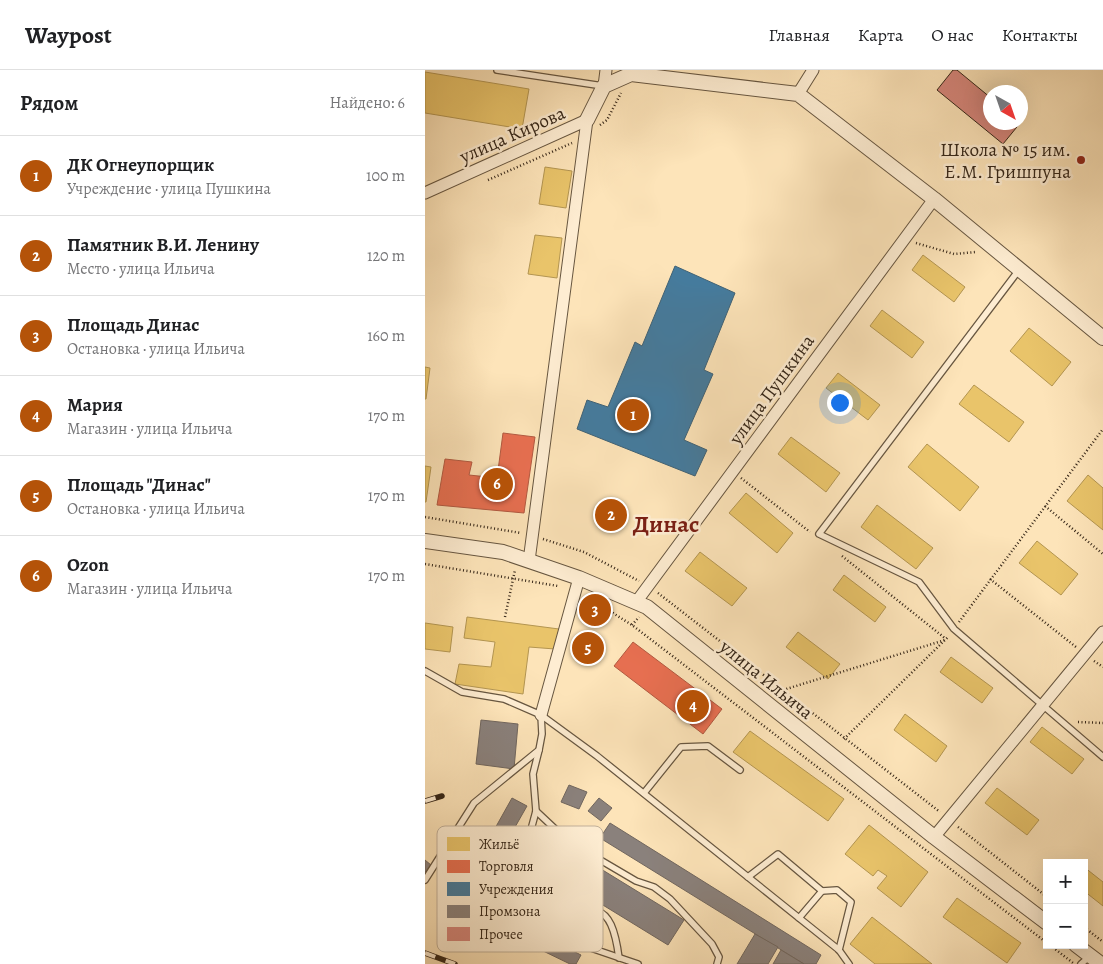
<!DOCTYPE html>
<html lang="ru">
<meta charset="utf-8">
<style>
:root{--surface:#fff;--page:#f2f2f2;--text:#202124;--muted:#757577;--line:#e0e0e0;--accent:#b45309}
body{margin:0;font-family:Alegreya,serif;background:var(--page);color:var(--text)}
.controls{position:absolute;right:15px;bottom:15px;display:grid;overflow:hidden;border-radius:0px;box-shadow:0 5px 20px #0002}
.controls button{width:45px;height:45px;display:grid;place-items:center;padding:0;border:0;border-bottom:1px solid var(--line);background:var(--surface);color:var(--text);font:25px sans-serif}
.compass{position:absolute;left:558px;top:15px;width:45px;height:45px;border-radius:50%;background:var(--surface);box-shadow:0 5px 20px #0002;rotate:140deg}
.you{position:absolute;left:414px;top:332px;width:18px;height:18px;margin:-12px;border:4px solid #fff;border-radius:50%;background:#1a73e8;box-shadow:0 0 0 8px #1a73e833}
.badge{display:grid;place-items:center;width:32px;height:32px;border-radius:50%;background:var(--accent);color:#fff;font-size:16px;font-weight:700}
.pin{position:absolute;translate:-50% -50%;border:2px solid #fff;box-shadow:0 1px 5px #0006}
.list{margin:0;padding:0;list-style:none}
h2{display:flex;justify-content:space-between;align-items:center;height:65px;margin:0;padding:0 20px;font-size:21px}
h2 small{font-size:16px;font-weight:400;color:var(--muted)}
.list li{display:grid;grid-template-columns:32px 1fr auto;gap:15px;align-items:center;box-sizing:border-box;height:80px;padding:0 20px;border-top:1px solid var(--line)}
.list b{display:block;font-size:19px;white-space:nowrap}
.list p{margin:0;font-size:16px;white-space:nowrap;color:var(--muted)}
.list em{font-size:16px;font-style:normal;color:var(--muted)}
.map{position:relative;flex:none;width:678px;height:894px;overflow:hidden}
header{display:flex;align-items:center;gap:30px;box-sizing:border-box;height:70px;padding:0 25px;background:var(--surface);border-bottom:1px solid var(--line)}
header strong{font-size:24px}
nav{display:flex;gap:28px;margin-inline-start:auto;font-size:18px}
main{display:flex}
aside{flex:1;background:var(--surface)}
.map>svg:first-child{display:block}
</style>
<header>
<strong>Waypost</strong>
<nav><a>Главная</a><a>Карта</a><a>О нас</a><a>Контакты</a></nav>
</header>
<main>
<aside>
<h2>Рядом<small>Найдено: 6</small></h2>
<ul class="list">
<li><span class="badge">1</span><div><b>ДК Огнеупорщик</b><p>Учреждение · улица Пушкина</p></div><em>100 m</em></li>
<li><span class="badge">2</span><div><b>Памятник В.И. Ленину</b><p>Место · улица Ильича</p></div><em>120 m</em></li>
<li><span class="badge">3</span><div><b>Площадь Динас</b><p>Остановка · улица Ильича</p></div><em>160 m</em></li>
<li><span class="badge">4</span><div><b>Мария</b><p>Магазин · улица Ильича</p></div><em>170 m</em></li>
<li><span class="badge">5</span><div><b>Площадь &quot;Динас&quot;</b><p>Остановка · улица Ильича</p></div><em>170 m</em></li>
<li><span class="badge">6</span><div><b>Ozon</b><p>Магазин · улица Ильича</p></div><em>170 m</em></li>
</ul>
</aside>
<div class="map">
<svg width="678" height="894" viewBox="0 0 678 894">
<rect width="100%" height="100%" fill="#fde4b9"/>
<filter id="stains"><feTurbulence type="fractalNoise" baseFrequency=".004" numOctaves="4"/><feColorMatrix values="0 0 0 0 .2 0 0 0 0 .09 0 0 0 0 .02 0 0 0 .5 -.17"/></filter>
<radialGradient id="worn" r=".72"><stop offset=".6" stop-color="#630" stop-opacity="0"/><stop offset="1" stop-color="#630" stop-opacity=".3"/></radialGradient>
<g fill="#e9c46a" stroke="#b39551">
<polygon points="0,2 104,19 97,59 0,43"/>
<polygon points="120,97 147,101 141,138 114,134"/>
<polygon points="110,165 137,168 132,208 103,204"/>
<polygon points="498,185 540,217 529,232 487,200"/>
<polygon points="457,240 499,272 487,288 445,256"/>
<polygon points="604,258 646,292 627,316 585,281"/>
<polygon points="0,297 5,298 1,329 0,329"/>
<polygon points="413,303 455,335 443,350 401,318"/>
<polygon points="549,315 599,352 584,372 534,334"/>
<polygon points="366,367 415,403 401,422 353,384"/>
<polygon points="502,374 554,417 535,441 483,397"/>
<polygon points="0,396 6,397 1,432 0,432"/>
<polygon points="663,405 678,418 678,460 642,431"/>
<polygon points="321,423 368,463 352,483 304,443"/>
<polygon points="452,435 508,478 491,499 436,457"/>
<polygon points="612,471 653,504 636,525 594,493"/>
<polygon points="275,482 322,518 307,536 260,501"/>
<polygon points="419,505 461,537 450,552 408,520"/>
<polygon points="42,547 134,559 130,579 104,577 98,624 30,614 34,594 66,597 70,572 39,568"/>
<polygon points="0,553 28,557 25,582 0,579"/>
<polygon points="373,562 415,594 403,609 361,577"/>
<polygon points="526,587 568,618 557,633 515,602"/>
<polygon points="480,644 522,676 511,692 469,660"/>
<polygon points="617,657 659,689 647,704 605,672"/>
<polygon points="325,661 419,729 403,751 308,682"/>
<polygon points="572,718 614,750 602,765 560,733"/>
<polygon points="444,755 503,802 476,837 452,818 462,806 453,800 448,806 420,784"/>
<polygon points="659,797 678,812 678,836 659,821"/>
<polygon points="532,828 596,873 582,893 518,847"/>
<polygon points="447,847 507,894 450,894 425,874"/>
</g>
<g fill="#e76f51" stroke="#b25940">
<polygon points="78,363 110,367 99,443 12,435 20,389 47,392 44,405 72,408"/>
<polygon points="208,572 297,639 278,664 189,596"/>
</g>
<polygon fill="#457b9d" stroke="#406275" points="250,196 310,223 279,300 288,304 259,370 282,380 270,406 152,359 162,330 183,337 210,272 217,276"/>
<g fill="#8a817c" stroke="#70665e">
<polygon points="56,650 93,654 89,699 51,694"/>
<polygon points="144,715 162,722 154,739 136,732"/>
<polygon points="87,728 102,736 73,787 59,778"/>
<polygon points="174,728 187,738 176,751 163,741"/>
<polygon points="185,753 396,885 391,894 379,894 175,768"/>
<polygon points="158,788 259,850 243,875 142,813"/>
<polygon points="0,790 6,795 0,802"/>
<polygon points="54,834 156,885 151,894 145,894 48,847"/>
<polygon points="330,864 353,877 343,894 312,894"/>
<polygon points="356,880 379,894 348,894"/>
</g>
<polygon fill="#d6867b" stroke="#352618" points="528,0 532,0 566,28 566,52 596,52 578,74 512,20"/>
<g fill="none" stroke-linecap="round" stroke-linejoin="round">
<defs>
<g id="service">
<polyline points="72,0 178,16"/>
<polyline points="594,200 394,464 494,512 529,559 678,687"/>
<polyline points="0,601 37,622 79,629 116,645 172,686 414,880 424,894"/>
<polyline points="114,680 108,704 111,741 88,826 119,853 154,874 213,894"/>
<polyline points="219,723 256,677 283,676 315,700"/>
<polyline points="111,741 143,771 211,811 229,817 245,829 287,874 294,887 292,894"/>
<polyline points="323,807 353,784 397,821 412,820 426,832 414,880"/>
<polyline points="0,810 49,733 114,680 117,664 116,645"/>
<polyline points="374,848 397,821"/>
<path d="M119,853c49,-18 67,-26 75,35"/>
<polyline points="656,894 665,886"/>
</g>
<g id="minor">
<polyline points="179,16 181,0"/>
<polyline points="373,24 388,0"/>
<polyline points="0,123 162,50"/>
<polyline points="104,491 162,50"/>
<polyline points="212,531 509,129"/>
<polyline points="116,645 154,508"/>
<polyline points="509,767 678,562"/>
</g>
<g id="tertiary">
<polyline points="162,50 179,16 206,4 373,24 509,129 678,268"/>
<polyline points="0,471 78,482 154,508 222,537 509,767 622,853"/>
<polyline points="651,875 676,894"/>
</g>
</defs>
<use href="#service" stroke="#675640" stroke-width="8"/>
<use href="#minor" stroke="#675640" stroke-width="13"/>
<use href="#tertiary" stroke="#675640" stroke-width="16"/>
<g stroke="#352618" stroke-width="2.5" stroke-dasharray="1 2.5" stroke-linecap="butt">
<polyline points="175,55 182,50 196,23"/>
<polyline points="63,110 147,73"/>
<polyline points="491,173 529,184 551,182"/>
<polyline points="316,408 385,462"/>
<polyline points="620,436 678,484"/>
<polyline points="0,447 96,463"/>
<polyline points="118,469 159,482 214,511"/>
<polyline points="417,486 521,569"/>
<polyline points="0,494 133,516"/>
<polyline points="565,509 651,577"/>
<polyline points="233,523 515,742"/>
<polyline points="164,528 207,555 622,873"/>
<polyline points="80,547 90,500"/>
<polyline points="534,552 678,359"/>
<polyline points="207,555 214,547"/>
<polyline points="669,591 678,597"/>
<polyline points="358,620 520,570"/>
<polyline points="653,652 678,653"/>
<polyline points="419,669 523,567"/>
<polyline points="533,757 622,827"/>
<polyline points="659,857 678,872"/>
<polyline points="625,875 648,893"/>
</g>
<use href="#service" stroke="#feedd2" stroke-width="5.5"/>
<use href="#minor" stroke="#feedd2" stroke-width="11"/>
<use href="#tertiary" stroke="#feedd2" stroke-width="14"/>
<defs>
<g id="rail">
<polyline points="0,731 17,726"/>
<polyline points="0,883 30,894"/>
</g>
</defs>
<use href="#rail" stroke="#352618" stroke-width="5.5"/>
<use href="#rail" stroke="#feedd2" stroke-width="4" stroke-dasharray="11" stroke-linecap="butt"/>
</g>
<circle fill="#8f2418" stroke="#feedd2" stroke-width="2" cx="656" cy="90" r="5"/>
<g text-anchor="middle" stroke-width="5" stroke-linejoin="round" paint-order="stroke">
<g font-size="19" fill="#352618" stroke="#feedd2">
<text transform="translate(87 64) rotate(-24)" y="7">улица Кирова</text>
<text transform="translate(346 319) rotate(-54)" y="7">улица Пушкина</text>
<text transform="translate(342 609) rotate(39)" y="7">улица Ильича</text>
</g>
<g font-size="19" fill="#352618" stroke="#feedd2" text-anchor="end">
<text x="646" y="86">Школа № 15 им.<tspan x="646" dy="22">Е.М. Гришпуна</tspan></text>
</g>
<g font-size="24" font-weight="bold" fill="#7a1f14" stroke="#feedd2">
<text x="241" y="462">Динас</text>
</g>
</g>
<rect x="12" y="756" width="166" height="126" rx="8" fill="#feedd2" stroke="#c2b19a" stroke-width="1"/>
<rect x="22" y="767" width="23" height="14" fill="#e9c46a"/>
<rect x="22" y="790" width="23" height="13" fill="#e76f51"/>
<rect x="22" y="812" width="23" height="14" fill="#457b9d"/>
<rect x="22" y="835" width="23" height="13" fill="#8a817c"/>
<rect x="22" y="857" width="23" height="14" fill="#d6867b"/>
<g font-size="14" fill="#352618">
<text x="54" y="779">Жильё</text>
<text x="54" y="801">Торговля</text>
<text x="54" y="824">Учреждения</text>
<text x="54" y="846">Промзона</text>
<text x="54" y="869">Прочее</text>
</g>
<rect width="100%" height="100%" filter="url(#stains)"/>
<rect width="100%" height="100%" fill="url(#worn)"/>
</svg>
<div class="controls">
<button>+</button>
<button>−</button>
</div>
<svg class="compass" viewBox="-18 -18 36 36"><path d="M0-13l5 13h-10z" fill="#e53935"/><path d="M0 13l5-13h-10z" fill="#757577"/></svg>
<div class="you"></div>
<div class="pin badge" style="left:208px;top:345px">1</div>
<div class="pin badge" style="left:186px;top:445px">2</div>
<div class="pin badge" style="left:170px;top:540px">3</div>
<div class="pin badge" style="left:268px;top:636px">4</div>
<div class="pin badge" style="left:163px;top:578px">5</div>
<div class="pin badge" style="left:72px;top:414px">6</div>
</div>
</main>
